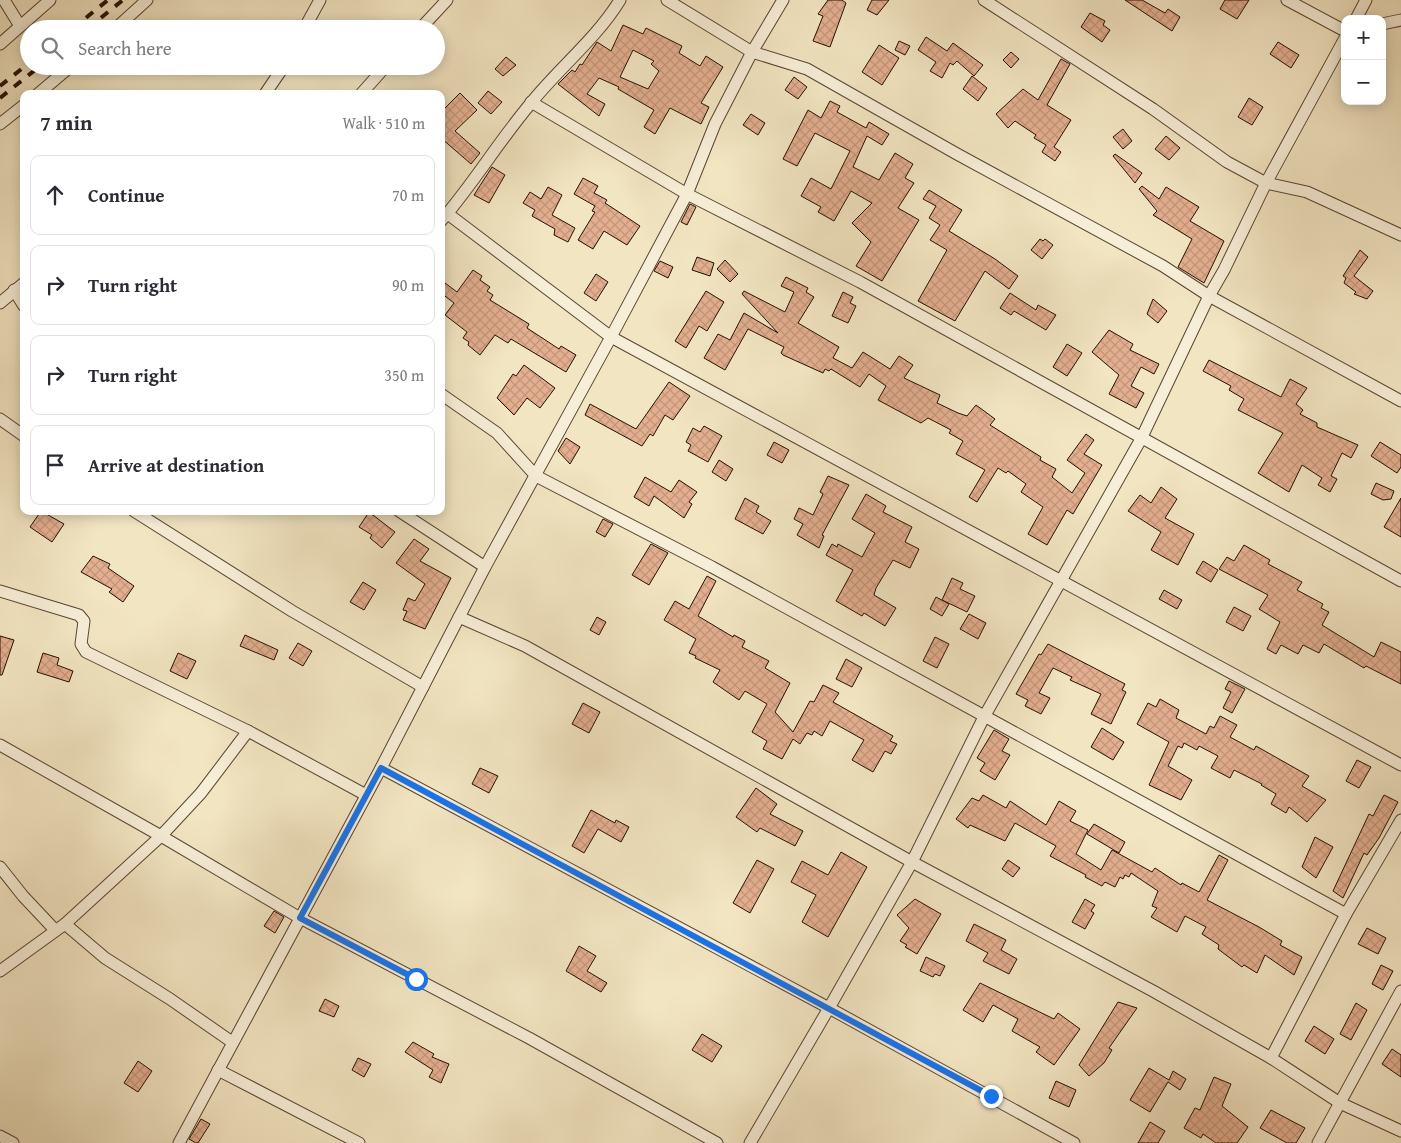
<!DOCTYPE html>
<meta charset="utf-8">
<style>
:root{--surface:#fff;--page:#f7f7f7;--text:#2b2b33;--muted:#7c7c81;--line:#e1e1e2}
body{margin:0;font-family:"Gentium Book Plus",serif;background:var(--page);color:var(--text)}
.controls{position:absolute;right:15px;top:15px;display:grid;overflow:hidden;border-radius:10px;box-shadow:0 2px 12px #0003}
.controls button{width:45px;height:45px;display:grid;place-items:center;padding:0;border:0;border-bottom:1px solid var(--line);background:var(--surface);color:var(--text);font:25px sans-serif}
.stop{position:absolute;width:15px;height:15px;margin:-11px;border:4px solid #1a73e8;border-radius:50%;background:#fff}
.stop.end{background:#1a73e8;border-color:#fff;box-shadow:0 1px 5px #0008}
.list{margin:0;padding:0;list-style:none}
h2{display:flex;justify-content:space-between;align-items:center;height:65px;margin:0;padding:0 20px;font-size:21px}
h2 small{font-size:16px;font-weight:400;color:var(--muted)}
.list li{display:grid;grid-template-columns:32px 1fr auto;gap:15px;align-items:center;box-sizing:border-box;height:80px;margin:0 10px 10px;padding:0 10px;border:1px solid var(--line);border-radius:10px}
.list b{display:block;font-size:19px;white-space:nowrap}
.list em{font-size:16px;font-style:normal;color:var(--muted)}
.icon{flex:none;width:28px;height:28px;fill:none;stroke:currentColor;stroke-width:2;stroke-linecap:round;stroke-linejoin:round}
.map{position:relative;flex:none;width:1401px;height:1143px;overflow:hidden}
.search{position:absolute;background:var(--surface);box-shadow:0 2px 12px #0003;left:20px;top:20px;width:425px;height:55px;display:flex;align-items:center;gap:12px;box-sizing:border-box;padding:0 18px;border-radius:28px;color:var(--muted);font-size:19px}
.panel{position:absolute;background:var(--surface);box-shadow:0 2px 12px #0003;left:20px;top:90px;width:425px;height:425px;border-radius:10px}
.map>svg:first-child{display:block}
</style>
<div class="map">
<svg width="1401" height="1143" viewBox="0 0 1401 1143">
<defs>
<pattern id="building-cross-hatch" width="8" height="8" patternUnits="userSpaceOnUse" patternTransform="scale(1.25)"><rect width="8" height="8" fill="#e3af8f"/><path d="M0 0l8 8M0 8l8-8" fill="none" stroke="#c3957a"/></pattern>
</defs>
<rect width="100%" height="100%" fill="#f2e5c2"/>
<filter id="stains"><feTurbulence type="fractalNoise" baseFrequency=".004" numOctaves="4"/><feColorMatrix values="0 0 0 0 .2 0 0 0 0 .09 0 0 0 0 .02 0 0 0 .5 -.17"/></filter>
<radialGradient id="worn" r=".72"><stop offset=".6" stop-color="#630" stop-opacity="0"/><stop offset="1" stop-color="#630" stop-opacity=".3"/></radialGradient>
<g fill="url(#building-cross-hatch)" stroke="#260f01" fill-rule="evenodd">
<polygon points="828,0 842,0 846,3 830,47 813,41 823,16 818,14"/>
<polygon points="872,0 889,0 877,15 867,10"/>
<polygon points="1125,0 1142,0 1165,13 1168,9 1180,17 1172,31"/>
<polygon points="1225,0 1249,0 1237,19 1220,9"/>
<polygon points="1090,13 1105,21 1103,25 1110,30 1102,42 1081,27"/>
<path d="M623,25l20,9 3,-6 36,18 -3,7 21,13 6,-10 17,11 -22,36 8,4 -8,17 -31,-16 -15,26 -11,-7 10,-17 -36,-21 1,-2 -20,-9 -12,16 18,10 -6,12 -41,-32 14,-14 3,2 5,-8 2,1 15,-23 14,9zM633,50l21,11 -3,3 8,7 -11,18 -28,-12z"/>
<polygon points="926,37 947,51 953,43 983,65 974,76 957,61 953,65 950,63 942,78 930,71 936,62 918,50"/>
<polygon points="899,41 910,46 905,55 895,50"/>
<polygon points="1278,42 1299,55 1291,68 1270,54"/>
<polygon points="879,45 899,58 882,85 862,72"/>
<polygon points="1011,52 1019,59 1011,68 1003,60"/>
<polygon points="506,57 516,65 503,76 495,69"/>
<polygon points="1061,59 1070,64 1047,105 1071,120 1054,147 1061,152 1055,161 1042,152 1046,145 1034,138 1036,135 1015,121 1008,128 996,114 1023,89 1038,100"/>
<polygon points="972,76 987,88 978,101 963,89"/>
<polygon points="794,77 807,87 798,99 785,90"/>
<polygon points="488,91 502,102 491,114 478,103"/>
<polygon points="460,93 477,110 455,131 480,153 471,164 441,138 441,112"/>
<polygon points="1249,98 1263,107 1252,125 1238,117"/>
<polygon points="830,101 840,106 837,112 866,128 869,122 889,134 882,145 867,136 853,167 879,180 895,153 913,164 905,178 914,183 898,208 919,220 882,281 856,266 871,242 852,223 872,203 851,191 834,221 818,212 821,207 801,196 811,178 831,189 850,151 815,133 797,166 783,159 808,110 821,118"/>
<polygon points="751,114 765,123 758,135 743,125"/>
<polygon points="1123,129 1132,141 1123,149 1113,137"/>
<polygon points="1166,136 1180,148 1169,160 1155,149"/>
<polygon points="1115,154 1142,173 1135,183 1113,156"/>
<polygon points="492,167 505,175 489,203 474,195"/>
<polygon points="583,178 598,186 594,193 607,200 605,203 640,226 627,245 604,231 593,249 578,240 595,212 592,211 595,206 574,194"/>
<polygon points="1142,186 1159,199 1166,187 1199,207 1190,221 1224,241 1204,283 1178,267 1192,239 1153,215 1157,211 1139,189"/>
<polygon points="548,187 562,195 552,215 575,228 568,242 554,235 555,229 532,216 535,210 523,203 530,192 541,199"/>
<polygon points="929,190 962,210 949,231 995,259 1018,276 1009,289 985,271 955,321 918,301 947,250 930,240 940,225 929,218 936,206 923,199"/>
<polygon points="690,204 696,207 687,225 681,222"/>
<polygon points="1040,239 1043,241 1045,239 1053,245 1042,259 1031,250"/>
<polygon points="1360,250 1368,257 1354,276 1373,291 1367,299 1354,294 1356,292 1344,283 1346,278 1343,276"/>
<polygon points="697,257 714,263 710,276 692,270"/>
<polygon points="725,260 738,274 730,282 717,269"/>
<polygon points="660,261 673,267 668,278 654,271"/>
<polygon points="473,270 482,276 480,280 490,287 487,291 493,295 490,300 529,324 527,328 559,349 561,346 576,355 566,372 511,339 508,343 495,335 480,355 468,345 469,342 463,338 467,332 445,315 454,303 441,293 441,280 457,292"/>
<polygon points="596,274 608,282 596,301 584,293"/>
<polygon points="786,277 808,288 806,292 814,297 798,323 839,347 833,358 852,368 863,352 890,369 899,356 913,365 904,378 940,395 937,403 958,413 967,416 976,405 995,419 990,425 1041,457 1040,460 1056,469 1052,477 1072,493 1085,473 1067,460 1086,434 1094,440 1084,454 1102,465 1073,514 1067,510 1047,545 1028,534 1043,507 1021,492 1026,484 1008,471 1006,473 998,468 977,502 969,497 985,470 956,454 963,441 949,433 951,430 928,418 921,423 878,400 886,386 869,374 860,387 831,369 829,371 825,369 823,373 783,355 781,353 784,347 748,329 725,370 704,358 718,334 730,340 744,313 778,333 742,294 744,291 785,312 794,292 781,286"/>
<polygon points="706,291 724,302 707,331 699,326 686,348 675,341"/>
<polygon points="843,292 853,297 850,303 856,306 848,323 832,316"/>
<polygon points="1010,293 1036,310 1038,305 1056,315 1046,330 1014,311 1011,315 1000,308"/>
<polygon points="1153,299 1167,311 1158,323 1147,314"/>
<polygon points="1109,330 1133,344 1130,350 1159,364 1154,374 1141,367 1131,386 1144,393 1136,408 1109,394 1119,375 1092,352"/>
<polygon points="1067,344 1082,353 1067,376 1053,367"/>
<polygon points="1209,360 1281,397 1290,379 1307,388 1296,404 1303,410 1300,414 1317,423 1317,427 1358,445 1351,458 1342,453 1331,476 1337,479 1330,492 1318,485 1322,478 1302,465 1289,492 1258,473 1283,433 1238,410 1244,399 1229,390 1231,386 1203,371"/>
<polygon points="524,365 555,388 540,408 527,398 514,415 497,398 513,374 516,376"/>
<polygon points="669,382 690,396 673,420 665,415 653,436 650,434 642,446 585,415 590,404 636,429"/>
<polygon points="704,426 722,436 708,462 688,451 691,445 686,442 693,428 700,432"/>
<polygon points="566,438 580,447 570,464 558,451"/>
<polygon points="774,442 789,450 782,463 767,455"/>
<polygon points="1380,442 1401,455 1401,467 1397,473 1371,456"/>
<polygon points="719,460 733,469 726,481 712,472"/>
<polygon points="828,476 849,485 822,535 824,536 819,548 797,535 803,524 794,519 799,508 813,515 823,494 820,492"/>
<polygon points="645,477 671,492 679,480 697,492 689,502 692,504 684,518 654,496 649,506 634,497"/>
<polygon points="1376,483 1394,491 1391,499 1383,500 1371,494"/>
<polygon points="1161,487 1177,499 1165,518 1194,534 1178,565 1151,550 1161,532 1128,511 1140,495 1151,503"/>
<polygon points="866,494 886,506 883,512 912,527 905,542 919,549 910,568 893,560 876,588 874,595 896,608 885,626 864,613 862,616 836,601 853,570 826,555 832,544 837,547 838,544 862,557 875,533 852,519"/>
<polygon points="745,498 759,506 756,512 771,521 763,534 735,519"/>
<polygon points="1401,498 1401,537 1384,527"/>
<polygon points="41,511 64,524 52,542 30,527"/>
<polygon points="369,512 395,532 382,548 370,538 372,535 359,527"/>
<polygon points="603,519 613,524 605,537 596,532"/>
<polygon points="414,539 429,549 420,561 451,578 425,629 403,620 407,611 403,610 408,598 415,601 425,584 396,563"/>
<polygon points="651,544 668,553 649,585 632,575"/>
<polygon points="1244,545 1270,560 1268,564 1302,582 1297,590 1323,604 1321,608 1329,612 1322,625 1374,657 1381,642 1401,652 1401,684 1366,666 1364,668 1324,644 1319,653 1303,645 1298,654 1281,645 1276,654 1267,649 1280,622 1259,609 1268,595 1219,569 1227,557 1234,561"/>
<polygon points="93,556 110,564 108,568 134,586 123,602 109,592 112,589 81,572"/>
<polygon points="1203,561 1218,570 1211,582 1196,573"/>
<polygon points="707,576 716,581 698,616 733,637 734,635 745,641 742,647 769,661 765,668 790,683 775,712 793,732 810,701 814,702 823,685 839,693 833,702 893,736 890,741 897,744 891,754 885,751 873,772 852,760 864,740 830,721 822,736 814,731 812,735 807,733 800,744 793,739 782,759 763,749 767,741 752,732 767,704 745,691 739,700 713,682 720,670 695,658 696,656 689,653 696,639 664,620 675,601 689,609"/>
<polygon points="952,578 963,583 960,589 975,596 967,612 942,600"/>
<polygon points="363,582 376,590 364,610 350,602"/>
<polygon points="1164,590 1182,600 1177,609 1159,599"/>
<polygon points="936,597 949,604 942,616 930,609"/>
<polygon points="1234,607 1251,616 1243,631 1226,622"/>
<polygon points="969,614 986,623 978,639 960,629"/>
<polygon points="597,617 606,622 599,635 590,630"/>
<polygon points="245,635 278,650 274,660 240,646"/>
<polygon points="0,636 14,640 2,675 0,675"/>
<polygon points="935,637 949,644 937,668 923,661"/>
<polygon points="298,643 312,651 303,666 289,658"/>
<polygon points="1048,644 1125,684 1122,690 1126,692 1111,724 1091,714 1101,694 1070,680 1072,677 1053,668 1039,693 1050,698 1041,714 1025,706 1028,700 1016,694 1039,654 1041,655"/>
<polygon points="43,653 59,658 57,665 73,671 69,682 37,672"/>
<polygon points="178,653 196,661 187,679 170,671"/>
<polygon points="846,659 862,668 852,687 836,679"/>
<polygon points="1229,681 1245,689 1232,713 1223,708 1231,692 1225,689"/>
<polygon points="1160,699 1179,710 1176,718 1206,734 1210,726 1214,728 1220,716 1237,725 1230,737 1254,750 1256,746 1309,776 1302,786 1326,800 1307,822 1289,807 1286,813 1271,804 1276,794 1261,785 1262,784 1234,770 1230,778 1211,768 1218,756 1199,746 1197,750 1184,743 1182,748 1178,746 1168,766 1192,780 1181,800 1149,785 1169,742 1137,724 1148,703 1156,707"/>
<polygon points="583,703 600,712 589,733 572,724"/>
<polygon points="1102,728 1124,742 1113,760 1091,747"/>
<polygon points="994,730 1009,739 1002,751 1010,755 995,780 980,771 985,763 977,758"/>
<polygon points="1357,760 1371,767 1359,788 1346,781"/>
<polygon points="480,768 498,776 489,793 472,784"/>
<polygon points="756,788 777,804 770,814 803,831 795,846 760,828 757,832 736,817"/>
<polygon points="983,795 1006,808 1010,801 1046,825 1059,801 1076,811 1070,821 1088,830 1076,854 1101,870 1112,850 1152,872 1155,868 1181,885 1182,883 1199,892 1219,855 1228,860 1207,900 1259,927 1282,941 1280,945 1302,957 1294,975 1265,955 1257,973 1244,965 1242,967 1218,949 1219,945 1202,934 1206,927 1185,916 1177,932 1151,917 1157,908 1152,906 1158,891 1131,873 1129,877 1125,875 1123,879 1120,877 1115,887 1105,882 1102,886 1085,877 1086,875 1050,856 1056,846 1015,823 1005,841 970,825 968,828 956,819 972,798 979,801"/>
<polygon points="1384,795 1398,802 1379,838 1367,855 1364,853 1343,898 1333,891 1369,814 1373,816"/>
<polygon points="591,810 615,823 616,820 629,827 621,842 598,829 584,853 572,846"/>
<polygon points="1094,824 1125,842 1119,853 1087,834"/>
<polygon points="1315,837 1333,847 1316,878 1302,867"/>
<polygon points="841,852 867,867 828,937 802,922 816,895 791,882 802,861 828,875"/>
<polygon points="757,860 774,869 750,913 733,903"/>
<polygon points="1008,860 1020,868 1013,877 1002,869"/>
<polygon points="915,899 941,914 917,954 905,947 907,945 900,941 909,928 897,915"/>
<polygon points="1085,899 1095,905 1091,911 1094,913 1085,929 1072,922"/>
<polygon points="274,911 284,917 275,933 264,926"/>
<polygon points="974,924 1006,940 1001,950 1017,959 1009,974 983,961 988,953 966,941"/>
<polygon points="1367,928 1386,938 1378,954 1358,944"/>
<polygon points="579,946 596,956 587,971 607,983 601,992 566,971"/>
<polygon points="926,957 945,966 940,976 935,974 933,977 920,971"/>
<polygon points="1381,965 1393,971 1383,990 1372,984"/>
<polygon points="980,983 1054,1019 1058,1013 1080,1029 1054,1065 1036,1052 1040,1047 1012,1031 1018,1019 993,1005 983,1022 963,1010"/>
<polygon points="325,999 339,1006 334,1017 319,1011"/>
<polygon points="1118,1002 1137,1008 1109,1048 1112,1050 1104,1063 1089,1076 1079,1065"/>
<polygon points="1356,1003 1367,1010 1351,1040 1340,1034"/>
<polygon points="1314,1026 1334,1039 1325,1054 1305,1041"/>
<polygon points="702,1034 722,1046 712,1062 692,1050"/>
<polygon points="413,1042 434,1054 432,1057 449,1064 441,1083 429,1077 433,1070 405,1052"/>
<polygon points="1392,1049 1401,1055 1401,1077 1382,1064"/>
<polygon points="358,1058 371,1064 364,1077 352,1070"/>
<polygon points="138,1061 152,1071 138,1092 124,1083"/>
<polygon points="1149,1068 1169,1080 1173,1071 1186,1079 1180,1090 1168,1082 1150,1112 1130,1100"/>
<polygon points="1214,1077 1231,1084 1222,1106 1248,1127 1237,1143 1216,1143 1203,1134 1201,1138 1184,1128 1195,1108 1200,1110"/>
<polygon points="1056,1081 1076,1090 1069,1107 1049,1098"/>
<polygon points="1271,1110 1305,1128 1296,1143 1287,1143 1260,1128"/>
<polygon points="201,1119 210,1124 198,1143 196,1143 189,1139"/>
<polygon points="1150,1122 1165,1131 1158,1143 1138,1143"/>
</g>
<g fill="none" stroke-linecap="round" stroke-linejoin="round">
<defs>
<g id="street">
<polyline points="4,0 20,26"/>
<polyline points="667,0 752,52 807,69 957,154 1163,266 1209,296 1401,401"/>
<polyline points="984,0 1153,109 1227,162 1266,183 1307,192 1401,235"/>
<polyline points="1287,0 1345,31"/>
<polyline points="1356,19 1366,0"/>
<polyline points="1382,24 1401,20"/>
<polyline points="115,29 147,0"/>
<polyline points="304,29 320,0"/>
<polyline points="420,29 447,0"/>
<polyline points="0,44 50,0"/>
<polyline points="38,94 71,66"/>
<polyline points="265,94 284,66"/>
<polyline points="361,94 386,66"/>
<polyline points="531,102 687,194 860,282 1401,581"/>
<polyline points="0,124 24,105"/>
<polyline points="448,214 611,337 1401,765"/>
<path d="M441,221c32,-37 58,-80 90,-118 28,-35 65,-64 89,-103"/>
<polyline points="14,290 24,306"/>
<polyline points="0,303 24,283"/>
<polyline points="441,394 497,433 536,476 712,567 1346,914"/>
<polyline points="0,419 24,436"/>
<polyline points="134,511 292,611 423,687"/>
<polyline points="399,511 485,567"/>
<polyline points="0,591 79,615 84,621 81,644 86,652 248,731 366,795"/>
<polyline points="459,617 525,646 912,862 1153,991 1271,1058 1340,1103 1401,1131"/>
<polyline points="0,745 161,836 300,918 529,1038 717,1143"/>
<polyline points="381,768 829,1008 1074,1143"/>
<polyline points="0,867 23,896 55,930"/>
<polyline points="65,924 105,958 170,999 232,1042"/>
<polyline points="0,971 65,924 161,836 201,793 248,731"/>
<polyline points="1271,1058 1346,914 1401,820"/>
<polyline points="218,1070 359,1143"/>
<polyline points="0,1136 13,1143"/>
<polyline points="179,1143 381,768 485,567 611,337 687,194 715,124 752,52 783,0"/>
<polyline points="750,1143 829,1008 912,862 984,717 1141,439 1209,296 1224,270 1266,183 1345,38"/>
<polyline points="1318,1143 1401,991"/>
</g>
</defs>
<use href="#street" stroke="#594431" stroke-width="13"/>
<use href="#street" stroke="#f7eed7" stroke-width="11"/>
<g stroke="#260f01" stroke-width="4" stroke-dasharray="9 9" stroke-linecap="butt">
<polyline points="72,29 108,0"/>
<polyline points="87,29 123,0"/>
<polyline points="0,86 29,63"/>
<polyline points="0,98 40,66"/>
</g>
</g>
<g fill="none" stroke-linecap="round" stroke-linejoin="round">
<polyline stroke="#1a73e8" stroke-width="6" points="416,979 300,918 381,768 991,1096"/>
</g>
<rect width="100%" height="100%" filter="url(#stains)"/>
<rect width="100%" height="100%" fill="url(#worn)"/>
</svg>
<div class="controls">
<button>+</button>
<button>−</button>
</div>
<div class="stop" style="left:416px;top:979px"></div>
<div class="stop end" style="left:991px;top:1096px"></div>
<div class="search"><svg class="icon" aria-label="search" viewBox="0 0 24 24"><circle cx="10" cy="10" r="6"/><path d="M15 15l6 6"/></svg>Search here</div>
<section class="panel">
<h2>7 min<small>Walk · 510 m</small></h2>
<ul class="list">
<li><svg class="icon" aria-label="ahead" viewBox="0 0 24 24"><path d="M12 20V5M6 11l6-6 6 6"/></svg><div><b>Continue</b></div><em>70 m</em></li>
<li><svg class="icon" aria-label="right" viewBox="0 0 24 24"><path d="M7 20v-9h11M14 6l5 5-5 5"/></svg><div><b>Turn right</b></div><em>90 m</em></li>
<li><svg class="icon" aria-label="right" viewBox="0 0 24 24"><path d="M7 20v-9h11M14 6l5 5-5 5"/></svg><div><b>Turn right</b></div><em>350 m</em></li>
<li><svg class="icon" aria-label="arrive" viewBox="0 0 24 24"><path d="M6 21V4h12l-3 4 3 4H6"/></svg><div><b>Arrive at destination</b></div></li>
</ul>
</section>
</div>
